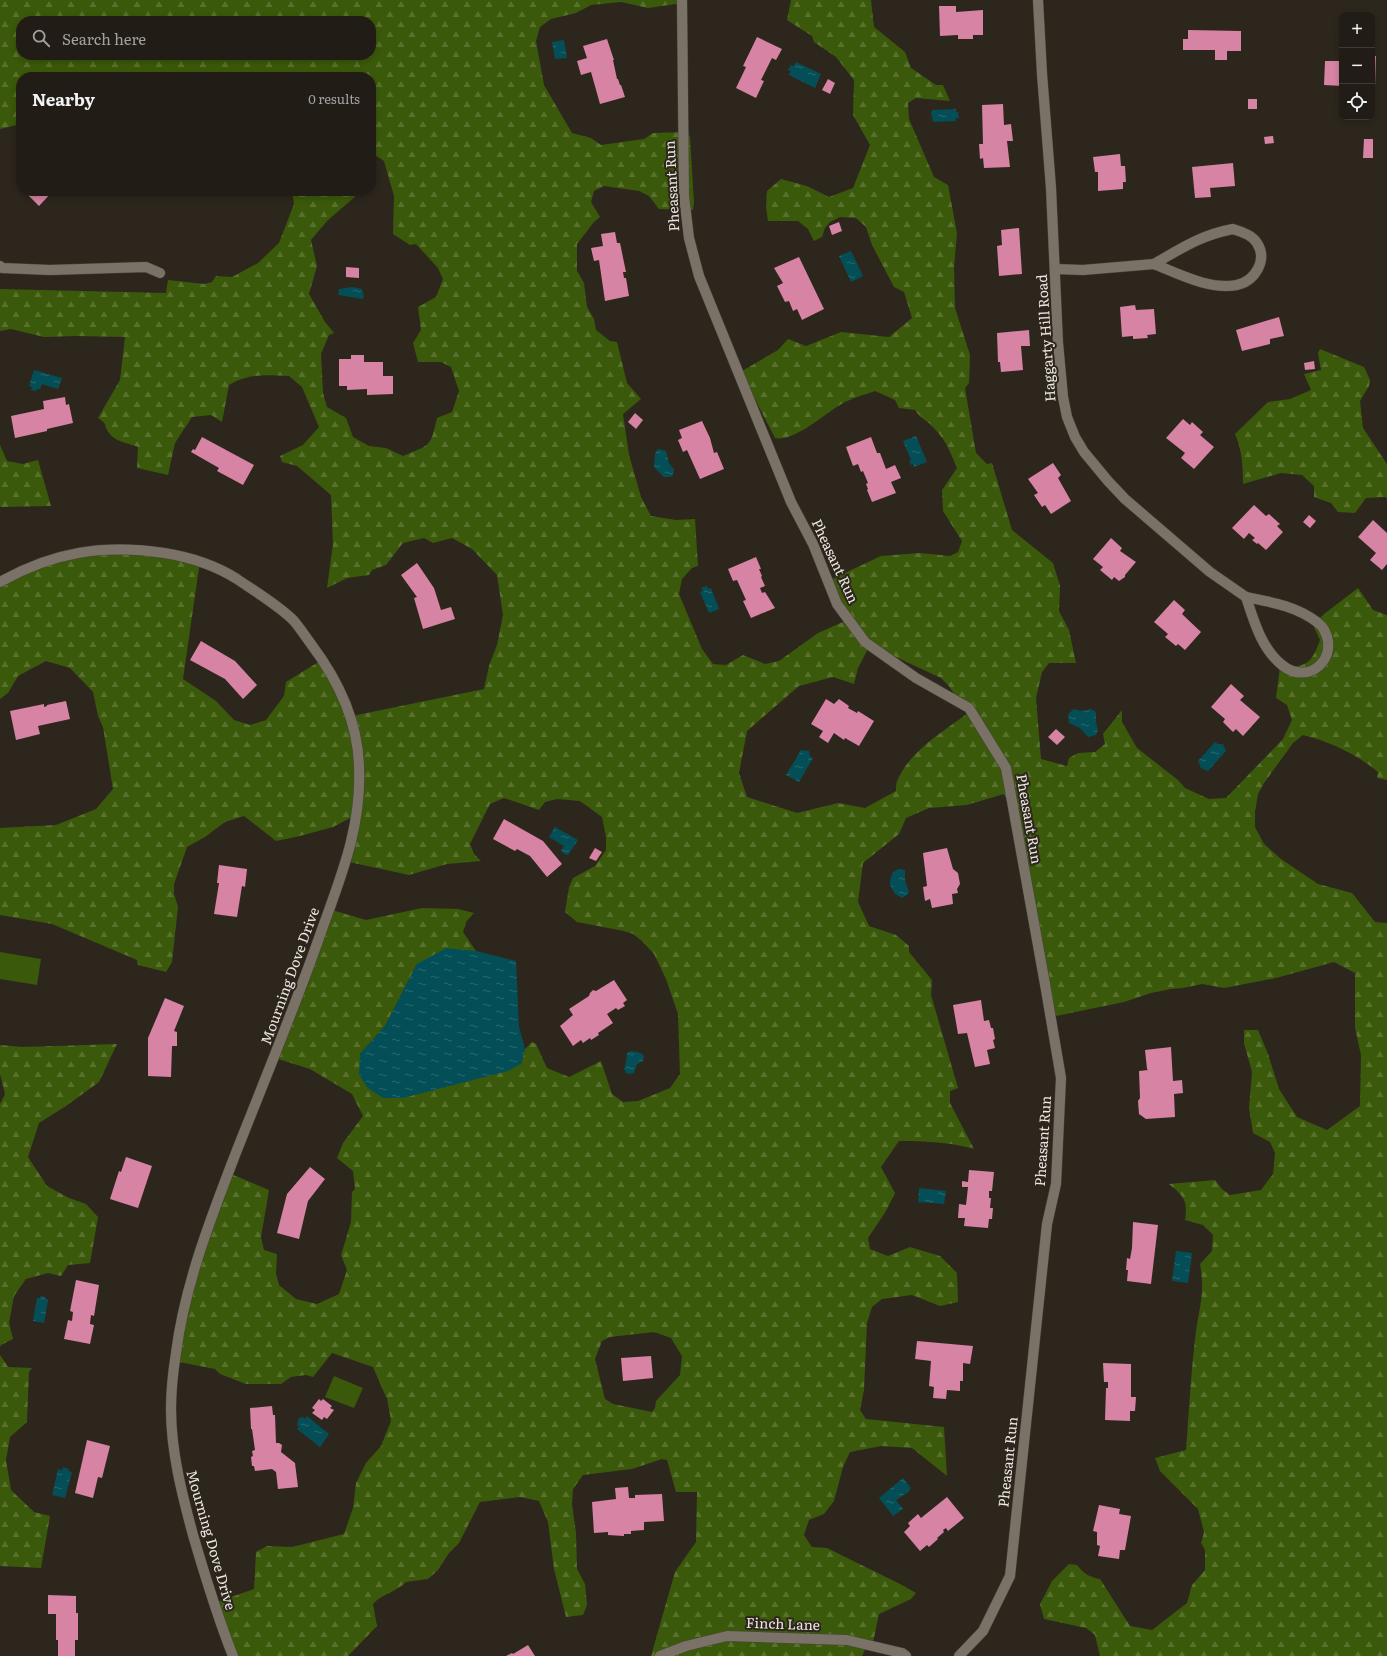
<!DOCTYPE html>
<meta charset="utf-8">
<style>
:root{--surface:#221c16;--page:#2a251f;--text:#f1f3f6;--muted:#a2a1a1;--line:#3f3a35}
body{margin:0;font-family:Literata,serif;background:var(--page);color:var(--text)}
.controls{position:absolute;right:12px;top:12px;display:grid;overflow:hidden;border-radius:8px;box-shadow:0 2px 6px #0003}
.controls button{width:36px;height:36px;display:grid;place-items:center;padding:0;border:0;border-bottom:1px solid var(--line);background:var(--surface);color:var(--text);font:20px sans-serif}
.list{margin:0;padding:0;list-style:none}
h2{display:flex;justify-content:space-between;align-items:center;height:52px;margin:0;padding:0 16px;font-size:17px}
h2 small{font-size:13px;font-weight:400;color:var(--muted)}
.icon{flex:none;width:22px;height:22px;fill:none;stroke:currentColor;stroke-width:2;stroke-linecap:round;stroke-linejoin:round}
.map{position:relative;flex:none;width:1387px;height:1656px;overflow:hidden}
.search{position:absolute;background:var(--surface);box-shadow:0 2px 6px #0003;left:16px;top:16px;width:360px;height:44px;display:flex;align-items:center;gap:10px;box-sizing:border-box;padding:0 14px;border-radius:16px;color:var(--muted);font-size:15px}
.panel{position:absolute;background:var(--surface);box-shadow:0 2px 6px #0003;left:16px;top:72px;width:360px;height:124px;border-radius:16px}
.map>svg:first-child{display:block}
</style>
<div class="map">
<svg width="1387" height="1656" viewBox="0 0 1387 1656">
<defs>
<pattern id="forest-firs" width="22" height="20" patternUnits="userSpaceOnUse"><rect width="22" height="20" fill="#3b590a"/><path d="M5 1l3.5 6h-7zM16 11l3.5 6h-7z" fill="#58712d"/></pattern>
<pattern id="water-ripples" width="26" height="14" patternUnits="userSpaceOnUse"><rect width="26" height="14" fill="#044e58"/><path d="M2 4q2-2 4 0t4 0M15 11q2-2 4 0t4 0" fill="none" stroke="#296870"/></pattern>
</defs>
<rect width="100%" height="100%" fill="#2d261d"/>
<g fill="url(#forest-firs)" fill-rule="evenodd">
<path d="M0,0h683v3l-35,5 -27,-6 -30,3 -15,8 -25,6 -11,8 -4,14 8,44 28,48 19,5 10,7 43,-6 9,-6 35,-1 2,5 4,66 -1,7 -34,-1 -10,-13 -10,-5 -35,-5 -10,5 -3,11 9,15 -6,5 -17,22v27l7,12 3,24 7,12 2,11 14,11 7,1 10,41 14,16 -18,15 6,41 12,42 10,19 25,4 19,-1 3,47 -6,2 -10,11 -3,15 23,55 11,15 13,1 17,-10 22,9 14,-3 39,-28 27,-12 -13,-42 49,-23 39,-3 30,3 8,-4 4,-11 -19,-30 -1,-21 15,-22c-8,-19 -11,-28 -26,-43 -5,-5 -12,-8 -16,-15l-16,-2 -4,-8 -20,-9c-11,4 -24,7 -35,14 -16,9 -45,37 -65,33l-31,-60 -2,-7 36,-21 10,-11 18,7 35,-14 48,5 23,-19 -8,-26 -10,-5 -22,-42 -6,-18 -10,-9 -16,-1 -10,5 -5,6 -3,9 -8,4 -6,-12 -10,-8h-30l-2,-14 1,-16 14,-12 26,7 22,11 24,-9 17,-43 -17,-30 1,-35 -18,-23 -22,-15 -2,-6 -25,-16 4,-20h80l3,27 31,25 6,16 25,17h7l7,16 -34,-3 -8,5 1,16 25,58 14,8 9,48 -3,34 1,41 15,47 -1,28 -4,5 11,65 11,11 5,-1 20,67 41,33 7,23 -1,25 10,19 7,33h-27l-7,9 -6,26 5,61 26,7 2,-8 9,-5 17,-1 10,-8 -2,-10 19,-24v12l15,26 41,32 7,8 24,11 17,-1 57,-59 9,-19 -5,-15 -11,-7 4,-31c26,0 31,-2 40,-27l-7,-15 11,-11 34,-26 15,22 14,5v165l-10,-2 1,-6c-22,-18 -47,-30 -75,-37l-10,8 -29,40 -6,11 -3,18v15l9,17 17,15 37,25 34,9 23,29 12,1v733h-287l-5,-21 -9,-7 -42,-9 -4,-15 12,-23 17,-17 8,1c7,9 12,12 23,14l30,47 22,4 35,-27 5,-18 13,-15v-20l-4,-7 3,-11 -6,-23 -38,-38 -5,-13 31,-8c3,-39 5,-79 10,-119 4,-26 9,-39 4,-67l12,-13 1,-16 -10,-10 -18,-5c3,-19 -1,-24 -16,-36l46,-4 7,9 8,6 31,-5 12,-16 2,-21 -5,-11 -17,-9 -4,-25 3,-36 -8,-29v-13h14l10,24 11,35 18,28 30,13 33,-24 1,-51 -6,-27v-55l-21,-11 -58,16 -52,10 -22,-4 -19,4 -12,1 -20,4 -27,9 -68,14 -2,-4 -48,-215 -2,-3 -37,11 -38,3 -23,10 -7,16 -36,29 -5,39 11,24 27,9 13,11v6l23,28 -1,15 27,93 -8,3v12l24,46c-24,-7 -49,-8 -75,-8l-18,26 14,26 -9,18 -18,27 2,11 18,7 22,-9 30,9 17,17 1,29 -18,4 -28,-11 -30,4 -10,8 -5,16 -3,67 -4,20 6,9 78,8 3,49 -35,-28 -31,-2 -31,6 -7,15 -9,34 -10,13 -15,6 -5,15 8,12 15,1 73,36 16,9 -5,6 -32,15 -7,33h-3l-4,3 -3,6h-211l24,-84 21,-30 1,-50h-21l-9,-32 -5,-1 -30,10 -49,6 -10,14 -1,15 4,29 1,36 8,15 2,21 -4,10 -17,2 -12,-48 -6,-47 -9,-21 -19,-4 -40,5 -21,41 -10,10 -11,17 -10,9 -22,3c-10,10 -24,12 -33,22l4,22 -29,30h-113l-18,-54 37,-13 2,-37 11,-6 25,1 52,-13 9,-26 3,-25 10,-20 15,-17 10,-25 -4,-23 -1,-1 -13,-30 -41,-14 -19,24 -7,-2 -15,2 -10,7h-35l-26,-10 -5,-5 -36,-7 14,-82 38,-106 38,16 -8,47 3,13 13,4 -1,20 3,11 17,14 21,5 22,-10 8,-24 -6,-15 10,-33 1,-30 3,-3 -2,-18 -16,-13 6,-15 20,-27 -11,-22 -42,-25 -32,-10 54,-149 34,10 56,-12 36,1 16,4 -8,9 -3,10 13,19 -59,13 -32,62 -25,28 161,10 4,-15 7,-7 4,2 11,24 22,9 32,-16 11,33 11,8 15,-1 32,-13 10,-14 -2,-60 -12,-35 -12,-25 -12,-13 -9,-7 -9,-3 -47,-9 -12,-10 4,-25 4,-9 22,-12 11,-16v-13l-4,-20 -22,-16 -23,-2 -12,3 -6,8 -35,-12 -14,6 -20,40 4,10 7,7 -34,3 -38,11 -60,-13 7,-47 -23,12 -33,9 -24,5 -32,-25 -19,6 -20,15 -18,10 -13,37v10l4,13 -6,55 -6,10 -28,-7 -1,-5 -85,-36 -52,-9v-87l56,-3 40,-16 17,-20 -10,-62 -5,-11 -5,-24 -23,-24 -24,-7 -28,15 -10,17 -8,6v-117l29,-14 92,-21 79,14 -17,118 33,22 18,19 16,5 16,-5 18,-24 2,-14 34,-21 32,55 132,-27 5,-23 8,-21 6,-30 -6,-40 -25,-26 -20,-11 -19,5 -9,-5 -21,5 -17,22 -14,5 -3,5 -22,3 -20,10 6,-44 -2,-49 -34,-29 -15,-4 -2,-6 23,-11 16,-18 -17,-40 -13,-11c-23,-1 -39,-3 -60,9l-7,37 -11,-7 -19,2 -17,26 -7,32 -31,-7 1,-21c-8,-3 -24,-6 -29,-14 -6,-8 0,-8 -11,-15l22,-38 5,-43 -49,-1 -32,1 -33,-8 -11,2v-42l166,4 2,-13 36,4 8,-2 4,-6 16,1 26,-14 21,-20 15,-39 -2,-13h68l-3,4 -30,26 -16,19 6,26 -8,28 16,28 9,11 -5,2 -8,19 2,39 4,14 19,11 7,19 16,9 17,2 17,8c28,-12 27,-8 34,-38l15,-6 7,-21 -8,-24 -10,-5h-23l-5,-19 8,-13 -3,-23 18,-10 7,-18 -5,-11 -22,-24 -6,1 -17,-11 1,-38 -10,-35 -12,-8 -1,4v-80h-350v47l-21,5zM21,21h350v34h-350zM870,645l71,33 7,7 20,28c-25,19 -57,37 -70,66 -2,3 -2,9 -2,12l-31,17 -27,-5 -41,10 -50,-16 -8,-24 8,-42 52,-45 34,-9 21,7 4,-16zM654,1332l17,6 11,18 -2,19 -24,26 -1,7 -3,4 -39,-8 -8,-5 -10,-40 7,-18 8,-4z"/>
<path d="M1320,349l44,18 6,13 -1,6 -9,15 3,27 24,36v34l-2,-1 -19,1 -11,15 -17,-1 -7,-9 -17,-6v-11l-12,-11 -21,-2 -38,11c0,-17 -1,-35 -8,-50l33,-32 22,-3 21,-9 -7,-16 17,-4 -3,-17z"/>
<polygon points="0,445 7,461 23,464 38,460 51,506 0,507"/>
<polygon points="117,1044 99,1082 66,1106 39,1123 28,1157 47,1186 69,1198 86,1204 98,1217 90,1263 68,1265 61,1276 48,1273 26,1279 14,1296 9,1323 13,1339 1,1345 0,1347 0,1104 5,1094 0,1074 0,1045 23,1047"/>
<polygon points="0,1355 8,1367 32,1368 29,1372 27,1422 10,1437 6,1460 11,1490 34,1512 50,1516 41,1568 0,1566"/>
</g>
<g fill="#3b590a">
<polygon points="0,952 41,959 37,985 0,979"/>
<polygon points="334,1376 363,1388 354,1408 325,1397"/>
</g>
<g fill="url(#water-ripples)">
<polygon points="564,40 567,58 555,59 552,42"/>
<polygon points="796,62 821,74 815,88 789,75 791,71 788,70 791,65 794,66"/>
<polygon points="956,109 956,112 958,112 959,118 956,118 956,121 933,122 931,113 932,110"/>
<polygon points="851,251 863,276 851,282 839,256"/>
<polygon points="352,287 362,289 364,297 362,299 339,295 338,294 339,289"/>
<polygon points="34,370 62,378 58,389 42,384 40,389 37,389 36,391 31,390 32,387 29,386"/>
<polygon points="916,436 927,462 914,467 913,464 911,465 909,461 911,460 903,441"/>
<polygon points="658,449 666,451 669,463 674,469 673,475 670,477 664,477 654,467 655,453"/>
<polygon points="707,586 708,589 711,588 719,609 709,613 700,592 703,591 701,588"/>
<polygon points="1074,709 1082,711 1091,709 1096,712 1096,723 1098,730 1096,735 1088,737 1080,728 1069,723 1068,714"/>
<polygon points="1215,742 1218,744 1223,744 1226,751 1208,771 1201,768 1198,761"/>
<polygon points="801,750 809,751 810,756 813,758 799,782 786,775"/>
<polygon points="555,827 578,840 568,855 562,853 563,852 561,851 564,846 549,837"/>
<path d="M900,869l5,1v11l4,11 -2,3 -5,3 -7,-4 -5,-9c0,-8 2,-15 10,-16z"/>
<polygon points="446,948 476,951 516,961 519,1027 525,1049 521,1064 508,1071 403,1098 383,1098 368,1088 359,1075 360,1054 385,1026 417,964"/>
<polygon points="631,1051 641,1053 644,1056 643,1061 637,1064 634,1073 631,1074 626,1073 624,1069 626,1063 627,1053"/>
<polygon points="919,1188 946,1191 944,1204 918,1202"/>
<polygon points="1176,1251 1192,1253 1188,1283 1172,1281"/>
<polygon points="40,1296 46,1297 45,1299 48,1300 44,1323 33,1321 37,1298 40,1298"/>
<polygon points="307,1416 329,1434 320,1447 297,1429 299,1427 297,1425 299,1418 303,1417 305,1419"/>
<polygon points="63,1467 69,1469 68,1471 72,1472 65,1498 52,1495 58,1469 62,1470"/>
<polygon points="903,1478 911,1488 909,1490 910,1491 896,1500 903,1509 893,1516 879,1498"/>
</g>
<g fill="#d683a4">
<polygon points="939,6 956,6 956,12 983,10 983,35 973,35 973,39 958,39 958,35 940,36"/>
<polygon points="1188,30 1241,31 1241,51 1227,51 1227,60 1215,60 1215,50 1183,50 1183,39 1188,39"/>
<polygon points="757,37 782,49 776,60 772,58 761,80 764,81 756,98 736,88 746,67 743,66"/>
<polygon points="607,39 614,60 613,60 617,79 618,79 620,85 621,85 625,97 600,104 591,72 581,75 577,61 587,58 583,46"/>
<polygon points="1372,56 1376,56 1375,87 1372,87"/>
<polygon points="1325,61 1342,61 1342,86 1324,85"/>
<polygon points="828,79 835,83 830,94 822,90"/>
<rect x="1248" y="99" width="9" height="10"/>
<polygon points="1003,104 1004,125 1011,124 1013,141 1007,141 1010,167 984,168 983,158 980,159 979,144 983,144 982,105"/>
<polygon points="1273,136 1274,143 1265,144 1264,137"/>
<polygon points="1364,139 1373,139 1373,158 1363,158"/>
<polygon points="1120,154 1121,166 1125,166 1126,182 1123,182 1123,189 1098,191 1098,172 1095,172 1093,157"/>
<polygon points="1233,163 1235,186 1210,188 1211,197 1195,198 1192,167"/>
<polygon points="26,191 53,191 39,206 25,192"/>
<polygon points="839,222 842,231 832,235 829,226"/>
<polygon points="1019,228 1022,274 999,276 997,246 1002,245 1001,230"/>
<polygon points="615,232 617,243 620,243 626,272 623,272 624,278 626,278 629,296 605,301 599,260 594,261 591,248 603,246 601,234"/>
<polygon points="799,257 824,309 802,320 797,309 793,311 789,301 785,302 777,286 783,283 774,268"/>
<polygon points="346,267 359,268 359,278 346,277"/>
<polygon points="1135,305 1136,310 1154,309 1156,334 1147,335 1148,338 1133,339 1133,336 1122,337 1120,307"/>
<polygon points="1279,317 1284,336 1270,339 1270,344 1242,351 1236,330"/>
<polygon points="1029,330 1030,346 1021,346 1023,370 1001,372 1000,362 998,362 997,333"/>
<polygon points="351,355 364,355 364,362 383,362 383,376 393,376 393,394 367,395 367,389 347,390 347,386 339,386 339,359 351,359"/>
<polygon points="1314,361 1315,369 1305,370 1304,363"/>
<polygon points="65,397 66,405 69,404 73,423 47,429 47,431 15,438 11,416 44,409 43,401"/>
<polygon points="635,413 643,420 636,429 628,422"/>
<polygon points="1183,419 1190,425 1192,422 1203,432 1200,435 1214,447 1194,469 1181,458 1185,453 1166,438"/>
<polygon points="702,421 710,438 714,453 717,452 724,469 700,479 687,450 683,452 678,440 682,438 679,430"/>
<polygon points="202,437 254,465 243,485 217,471 219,468 191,452 193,449 195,450"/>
<polygon points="871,437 877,453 880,453 886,469 895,465 901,478 891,482 896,493 872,502 867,490 868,489 866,484 868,483 863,471 861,472 858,464 853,466 846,447"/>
<polygon points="1053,463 1061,475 1058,478 1071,501 1051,514 1045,505 1042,507 1034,495 1038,493 1028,479"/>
<polygon points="1254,505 1266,516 1269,514 1280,524 1277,526 1283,532 1266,550 1258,543 1257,544 1252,540 1255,538 1249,533 1244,539 1232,528"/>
<polygon points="1309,515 1316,521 1310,528 1303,522"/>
<polygon points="1373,520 1387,533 1387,564 1382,570 1370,560 1376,553 1358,537"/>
<polygon points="1111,538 1122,548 1120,551 1136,562 1125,575 1125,577 1119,581 1114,577 1112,580 1100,570 1103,567 1093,559"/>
<polygon points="756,557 761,569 759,569 762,576 761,577 765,586 760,588 762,593 765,592 775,608 751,618 743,601 746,600 737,580 733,581 728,569"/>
<polygon points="417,563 434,588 441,610 451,607 455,619 423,629 414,598 417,597 401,575"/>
<polygon points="1174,600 1185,610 1182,614 1201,632 1185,650 1178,644 1176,646 1165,637 1168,634 1154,622"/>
<polygon points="201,641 235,661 257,685 243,699 225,679 190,660"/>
<polygon points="1231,684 1244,696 1240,700 1260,717 1243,736 1236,729 1233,732 1223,722 1225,719 1211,707"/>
<polygon points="826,699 834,704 839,699 849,706 848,708 857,713 858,711 874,721 859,746 845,738 844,740 834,733 828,743 819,737 823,731 811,724"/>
<polygon points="66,701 70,719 38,726 40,734 16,740 10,711 44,704 44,707 47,706 47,705"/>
<polygon points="1056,729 1065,737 1057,745 1048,737"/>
<polygon points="504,819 543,841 562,864 547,877 530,856 517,849 515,851 493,839"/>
<polygon points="595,848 602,852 596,861 589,858"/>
<polygon points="947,848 953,869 958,873 960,884 957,889 958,893 952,894 953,904 932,908 930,899 925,901 923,887 927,886 923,853"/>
<polygon points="219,865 247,869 245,887 242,886 237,917 214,914 219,883 217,883"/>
<polygon points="614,980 627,1000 623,1003 625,1006 618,1010 616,1008 607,1014 613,1023 598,1033 599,1035 591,1040 590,1038 583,1043 581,1040 573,1046 560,1026 573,1015 569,1009 589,996 590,993 593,990 596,991"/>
<polygon points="165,998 184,1006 174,1031 177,1032 177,1046 172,1046 171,1077 148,1076 148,1038"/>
<polygon points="981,1000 984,1021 989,1020 991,1028 993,1028 995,1039 993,1040 995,1048 987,1050 990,1064 975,1067 967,1033 958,1034 953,1005"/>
<polygon points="1171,1047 1173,1081 1182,1080 1183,1093 1174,1094 1175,1117 1146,1119 1139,1114 1138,1101 1140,1098 1139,1071 1148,1070 1147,1069 1145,1050"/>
<polygon points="126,1157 152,1166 138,1208 110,1199 119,1171 121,1172"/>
<polygon points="310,1167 325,1179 308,1201 299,1239 277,1233 287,1194"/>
<polygon points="969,1170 994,1172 992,1191 989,1191 989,1198 991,1198 990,1208 993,1208 992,1219 989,1219 988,1228 964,1226 965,1218 958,1218 959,1204 966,1205 968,1187 962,1187 962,1181 968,1182"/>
<polygon points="1133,1222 1158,1225 1151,1284 1127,1281 1128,1270 1126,1270 1127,1258 1130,1259 1132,1248"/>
<polygon points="76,1280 99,1285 94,1316 91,1315 90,1324 94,1325 90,1344 64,1339 68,1320 72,1321 73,1312 70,1311"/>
<polygon points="917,1341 973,1346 970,1364 963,1363 963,1381 960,1381 960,1391 947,1390 946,1399 933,1398 934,1387 929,1386 931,1361 915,1359"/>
<polygon points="651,1356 653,1378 623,1381 621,1358"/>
<polygon points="1103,1363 1131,1364 1131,1397 1136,1397 1135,1411 1130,1411 1130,1421 1105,1420 1106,1388 1108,1388 1108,1382 1104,1382"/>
<polygon points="319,1399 321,1401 323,1399 332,1406 330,1408 334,1410 327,1419 324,1417 322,1420 312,1413 315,1410 312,1408"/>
<polygon points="272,1406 273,1415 275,1415 276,1443 279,1443 282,1445 281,1452 295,1463 298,1487 278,1489 276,1472 272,1469 255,1471 254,1466 252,1466 251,1457 253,1456 252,1451 255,1450 252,1429 251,1429 250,1408"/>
<polygon points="87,1440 110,1446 102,1478 98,1477 93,1498 75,1493"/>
<polygon points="628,1487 629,1498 635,1498 635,1495 662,1494 664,1521 644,1522 644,1530 631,1531 631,1534 624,1534 624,1536 608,1535 608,1532 594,1533 592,1502 616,1499 615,1488"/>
<polygon points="947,1497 964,1518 948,1531 946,1528 943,1530 944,1532 937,1538 938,1539 929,1547 927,1545 920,1551 904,1532 910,1526 908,1523 918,1514 921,1518"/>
<polygon points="1099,1505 1120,1509 1119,1514 1131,1516 1125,1550 1120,1550 1119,1559 1098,1556 1100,1546 1097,1545 1097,1532 1093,1531"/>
<polygon points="48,1595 76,1596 76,1613 78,1613 78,1640 75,1640 75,1656 58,1656 58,1640 56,1640 56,1614 48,1614"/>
<polygon points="528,1645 535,1656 506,1656 512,1653 513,1654"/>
</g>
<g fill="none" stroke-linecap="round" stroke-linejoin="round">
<defs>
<g id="minor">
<polyline points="682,0 684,196 689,238 699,276 791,502 813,544 837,604 865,642 916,678 969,708 1006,768 1045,984 1061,1078 1056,1184 1047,1224 1010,1576 983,1631 959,1656"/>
<polyline points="1038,0 1042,74 1051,188 1058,343 1063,397 1067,417 1075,437 1084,452 1108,481 1125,499 1210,572 1246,597"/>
<path d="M1233,229c9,3 19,6 24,14 11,17 -2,38 -20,42 -28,5 -58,-11 -83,-21 28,-16 47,-29 79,-35z"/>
<polyline points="0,266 2,268 50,270 146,267 160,273"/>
<polyline points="1055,269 1083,270 1154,264"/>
<path d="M0,582c53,-30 103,-38 164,-29 25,4 51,12 73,26 16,11 44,28 57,42 6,7 11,15 17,23 27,36 47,77 48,123 3,62 -20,114 -40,171 -25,71 -54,141 -82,212 -25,65 -52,133 -61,203 -3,19 -5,38 -5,56 0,43 11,85 22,126 12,41 24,81 40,121"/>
<path d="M1246,597c25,5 50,9 71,25 2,2 5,4 6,6 18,29 -14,59 -41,37 -21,-17 -28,-44 -36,-68z"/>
<polyline points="660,1656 686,1646 727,1636 847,1640 902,1653 906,1656"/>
</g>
</defs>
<use href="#minor" stroke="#49423b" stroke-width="11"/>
<use href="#minor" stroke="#7a7267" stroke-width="10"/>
</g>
<g text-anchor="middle" stroke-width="4" stroke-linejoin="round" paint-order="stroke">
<g font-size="14" fill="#ece7e1" stroke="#2d261d">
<text transform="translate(672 186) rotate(-93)" y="5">Pheasant Run</text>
<text transform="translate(1046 338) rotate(-94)" y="5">Haggarty Hill Road</text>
<text transform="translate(835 561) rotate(65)" y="5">Pheasant Run</text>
<text transform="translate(1029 819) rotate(80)" y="5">Pheasant Run</text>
<text transform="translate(290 976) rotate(-70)" y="5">Mourning Dove Drive</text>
<text transform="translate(1043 1141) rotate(-86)" y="5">Pheasant Run</text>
<text transform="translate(1008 1462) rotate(-84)" y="5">Pheasant Run</text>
<text transform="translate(211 1540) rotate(74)" y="5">Mourning Dove Drive</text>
<text transform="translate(783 1624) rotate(2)" y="5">Finch Lane</text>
</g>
</g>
</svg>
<div class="controls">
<button>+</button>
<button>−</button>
<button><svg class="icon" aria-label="locate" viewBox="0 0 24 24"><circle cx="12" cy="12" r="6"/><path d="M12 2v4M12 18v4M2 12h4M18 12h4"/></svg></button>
</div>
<div class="search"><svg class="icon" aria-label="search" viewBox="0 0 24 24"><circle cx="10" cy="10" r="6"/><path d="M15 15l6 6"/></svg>Search here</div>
<section class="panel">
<h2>Nearby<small>0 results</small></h2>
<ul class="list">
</ul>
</section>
</div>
